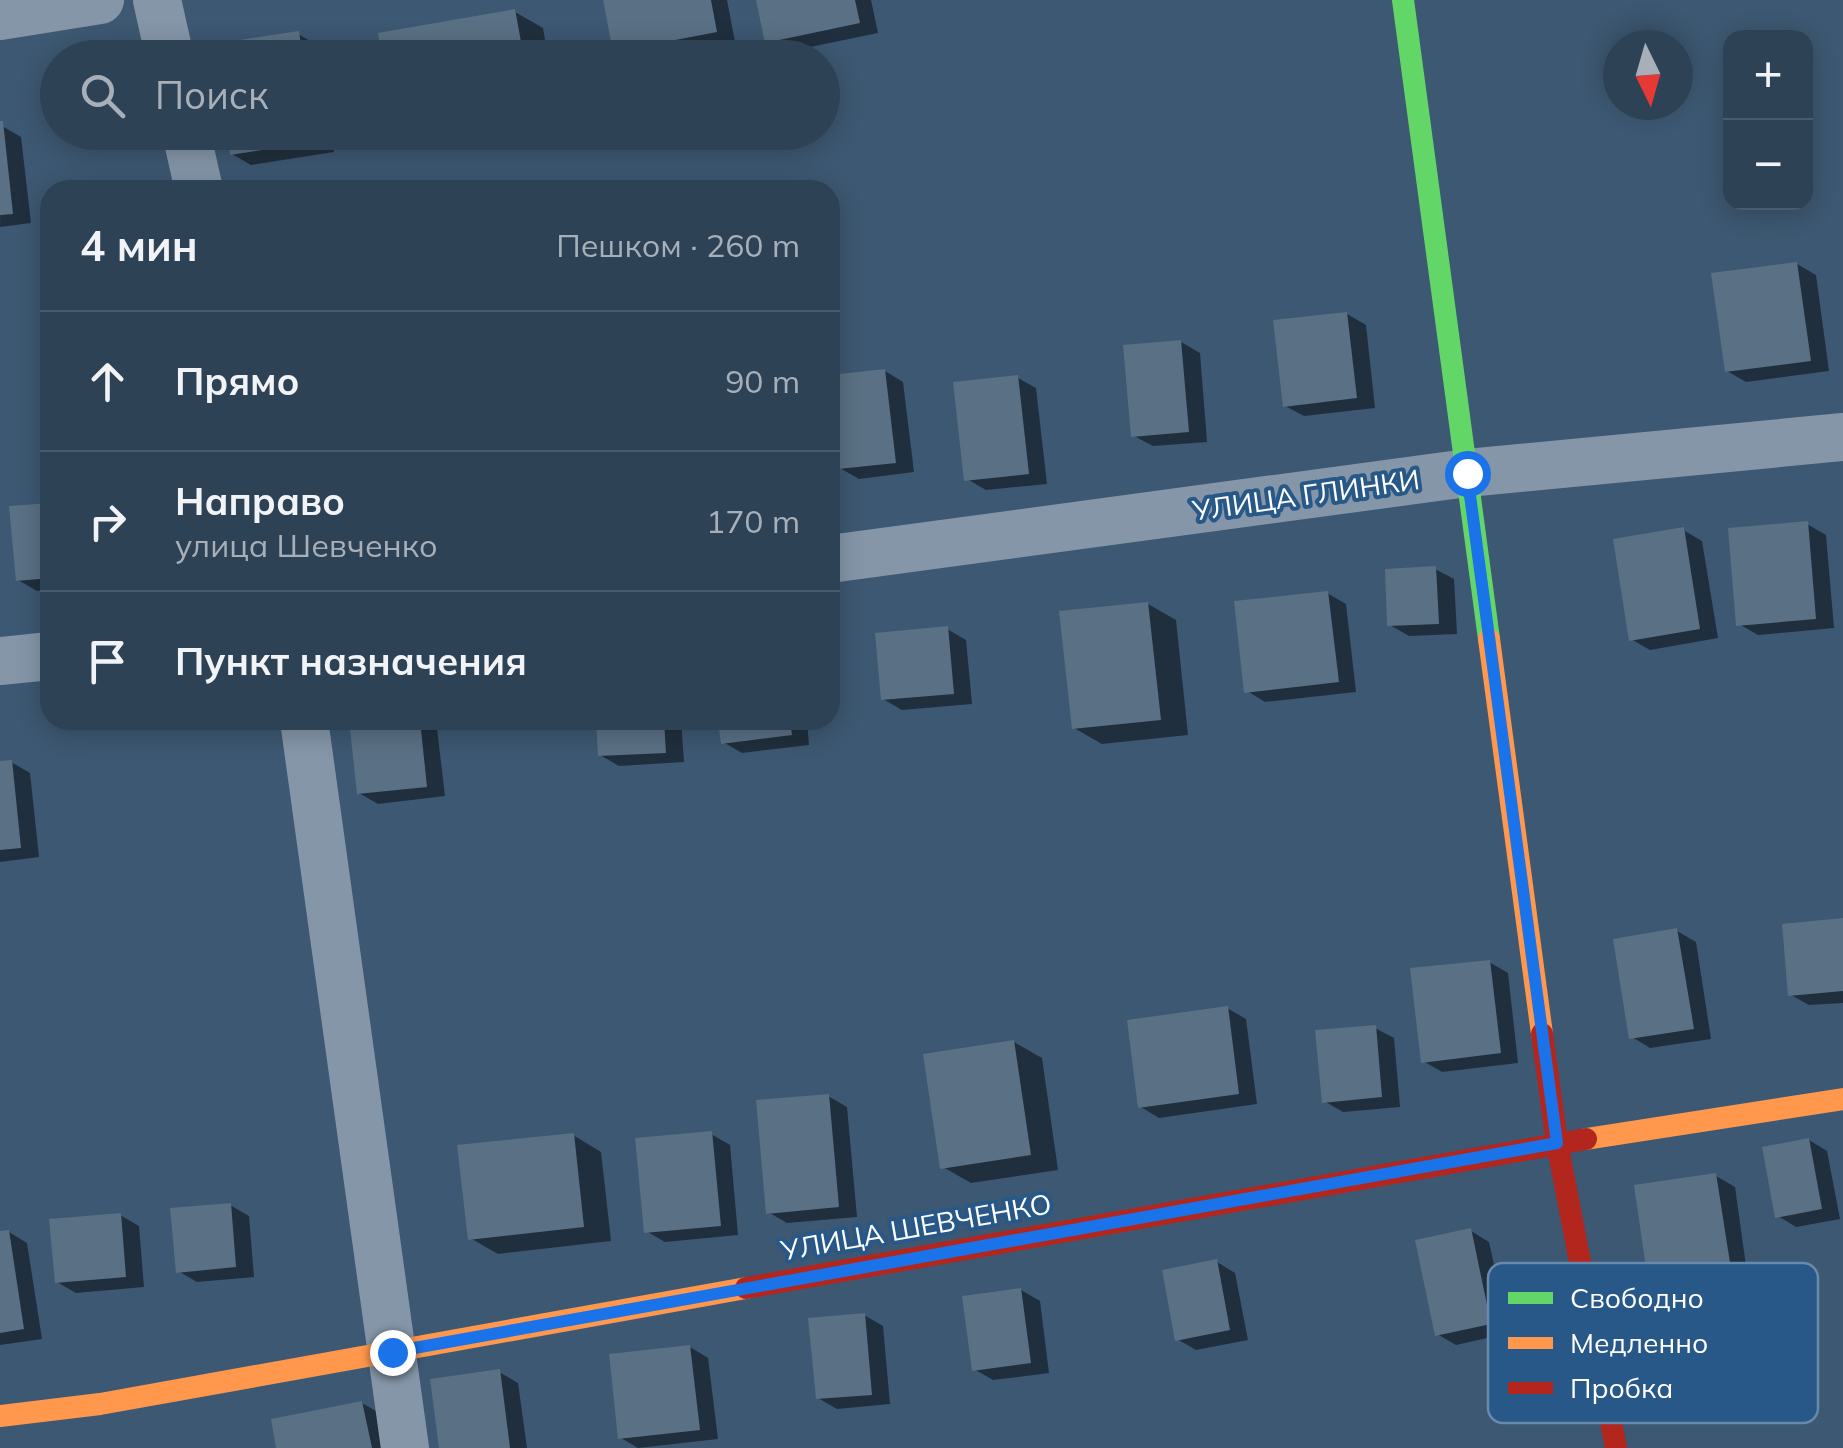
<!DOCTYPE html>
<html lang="ru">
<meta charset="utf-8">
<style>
:root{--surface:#2e4256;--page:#3a4d60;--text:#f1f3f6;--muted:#a7b0b9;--line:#495b6c}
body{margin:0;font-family:Mulish,sans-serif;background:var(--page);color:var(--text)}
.controls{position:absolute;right:30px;top:30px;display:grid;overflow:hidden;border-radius:20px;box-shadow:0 5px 25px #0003}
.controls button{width:90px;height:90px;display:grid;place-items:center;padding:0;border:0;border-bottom:2px solid var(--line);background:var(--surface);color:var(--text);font:50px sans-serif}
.compass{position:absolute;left:1603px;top:30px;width:90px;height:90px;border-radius:50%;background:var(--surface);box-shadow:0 5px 25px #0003;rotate:175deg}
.stop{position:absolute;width:30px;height:30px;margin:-22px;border:8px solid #1a73e8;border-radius:50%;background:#fff}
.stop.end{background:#1a73e8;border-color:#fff;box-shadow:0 2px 10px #0008}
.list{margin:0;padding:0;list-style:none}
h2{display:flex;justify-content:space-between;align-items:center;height:130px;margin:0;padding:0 40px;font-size:42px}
h2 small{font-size:32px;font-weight:400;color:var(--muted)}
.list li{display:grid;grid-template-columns:65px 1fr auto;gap:30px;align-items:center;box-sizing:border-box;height:140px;padding:0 40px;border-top:2px solid var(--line)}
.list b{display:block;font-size:38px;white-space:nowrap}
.list p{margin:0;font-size:32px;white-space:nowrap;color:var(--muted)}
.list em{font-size:32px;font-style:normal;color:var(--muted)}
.icon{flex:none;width:55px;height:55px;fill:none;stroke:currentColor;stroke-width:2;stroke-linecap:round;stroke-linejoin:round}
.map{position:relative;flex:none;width:1843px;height:1448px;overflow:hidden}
.search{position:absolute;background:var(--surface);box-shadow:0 5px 25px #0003;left:40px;top:40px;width:800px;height:110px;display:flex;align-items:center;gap:25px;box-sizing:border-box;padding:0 35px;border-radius:55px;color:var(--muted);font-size:38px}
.panel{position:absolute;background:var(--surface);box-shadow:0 5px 25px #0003;left:40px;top:180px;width:800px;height:550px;border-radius:30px}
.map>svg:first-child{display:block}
</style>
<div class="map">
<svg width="1843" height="1448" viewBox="0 0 1843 1448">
<rect width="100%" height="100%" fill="#3d5872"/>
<g fill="#0007">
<polygon points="605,0 727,0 735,42 653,58 628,58 615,50"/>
<polygon points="758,0 871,0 878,33 786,52 767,41"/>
<polygon points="515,12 543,28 548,58 384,58"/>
<polygon points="298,34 317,45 319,58 218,58"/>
<polygon points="2,126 21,137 31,223 0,227"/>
<polygon points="229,132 331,132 334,152 251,165 232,154"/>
<polygon points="417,132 445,132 423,136"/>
<polygon points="1797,264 1816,275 1829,371 1746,382 1727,371"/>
<polygon points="1347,314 1366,325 1375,408 1304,416 1285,406"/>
<polygon points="1181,342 1200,353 1207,442 1153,446 1134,436"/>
<polygon points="885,371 903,382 914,472 859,479 840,468 830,378"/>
<polygon points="1018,378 1036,388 1047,484 986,490 967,479"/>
<polygon points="50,505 50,589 37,591 18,580"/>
<polygon points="1807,524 1826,535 1834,628 1758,635 1739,624"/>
<polygon points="1683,530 1702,541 1718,638 1650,650 1631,639"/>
<polygon points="1435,569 1454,579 1457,634 1409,636 1390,625"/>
<polygon points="1327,593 1346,604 1356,692 1265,702 1247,691"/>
<polygon points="1148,604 1176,620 1188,735 1102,744 1074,728"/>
<polygon points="947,629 966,640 972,704 902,710 883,699"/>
<polygon points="351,720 436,720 445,796 378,804 359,793"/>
<polygon points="598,720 681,720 684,762 619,766 600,755"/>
<polygon points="721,720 807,720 809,745 742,753 723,742"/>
<polygon points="11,762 30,773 39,857 0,862 0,763"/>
<polygon points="1843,921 1843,1003 1809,1005 1791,995"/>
<polygon points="1677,931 1696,942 1711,1039 1650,1048 1632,1037"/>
<polygon points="1489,962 1508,973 1518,1063 1442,1072 1423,1061"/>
<polygon points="1227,1008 1246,1019 1257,1104 1159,1118 1141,1107"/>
<polygon points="1375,1028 1394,1038 1400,1107 1343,1112 1324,1101"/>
<polygon points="1014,1042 1042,1058 1058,1170 971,1183 943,1167"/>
<polygon points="828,1096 847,1107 857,1217 787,1223 768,1212"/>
<polygon points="711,1134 730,1145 738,1235 665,1242 646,1231"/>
<polygon points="573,1135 601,1152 611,1241 498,1254 470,1238"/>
<polygon points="1809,1140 1827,1151 1840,1219 1796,1227 1778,1216"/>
<polygon points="1716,1176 1735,1187 1747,1273 1668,1285 1650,1274"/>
<polygon points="230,1205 249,1216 254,1277 197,1282 178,1271"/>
<polygon points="120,1215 139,1226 144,1287 76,1293 57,1282"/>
<polygon points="1471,1231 1489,1242 1509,1333 1456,1345 1437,1334"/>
<polygon points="9,1232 27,1243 42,1339 0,1345 0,1233"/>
<polygon points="1217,1262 1235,1273 1248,1340 1196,1350 1177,1339"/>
<polygon points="1021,1290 1040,1301 1049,1373 993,1380 974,1369"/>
<polygon points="864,1315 883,1326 890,1404 837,1409 818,1398"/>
<polygon points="690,1347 708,1358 718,1439 638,1448 621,1438"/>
<polygon points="499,1372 518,1383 527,1448 442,1448"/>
<polygon points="362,1403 381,1414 388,1448 279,1448"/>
</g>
<g fill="#5a7084">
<polygon points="603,0 711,0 717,32 613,52"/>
<polygon points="756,0 855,0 860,23 765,43"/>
<polygon points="515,9 524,58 382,58 378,33"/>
<polygon points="299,31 303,58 215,58 213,44"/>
<polygon points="0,121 3,121 13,214 0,215"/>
<polygon points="227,132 314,132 316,142 230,155"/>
<polygon points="1797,262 1811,361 1725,372 1711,273"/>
<polygon points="1347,312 1357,398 1283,407 1273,320"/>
<polygon points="1181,340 1189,432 1131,437 1123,345"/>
<polygon points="885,369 896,463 838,469 830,375"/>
<polygon points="1018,375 1029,474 964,481 953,382"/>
<polygon points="50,503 50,578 16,581 9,506"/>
<polygon points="1808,521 1816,619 1736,626 1728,528"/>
<polygon points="1684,527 1700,629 1629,641 1613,539"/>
<polygon points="1436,566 1439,624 1387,626 1385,569"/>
<polygon points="1328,591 1339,682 1244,693 1234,601"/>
<polygon points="1148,602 1161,720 1072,729 1059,611"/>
<polygon points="948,626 954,694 881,700 875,633"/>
<polygon points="349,720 420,720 427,787 357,794"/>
<polygon points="596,720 664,720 666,753 598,756"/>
<polygon points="718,720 790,720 792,735 721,744"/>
<polygon points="12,760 21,848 0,850 0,761"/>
<polygon points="1843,918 1843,991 1788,996 1782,924"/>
<polygon points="1677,928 1694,1029 1629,1039 1613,939"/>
<polygon points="1490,960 1501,1053 1421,1063 1410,968"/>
<polygon points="1228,1006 1239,1094 1138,1108 1127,1020"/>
<polygon points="1376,1025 1382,1097 1322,1103 1315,1030"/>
<polygon points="1014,1040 1031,1155 940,1169 923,1054"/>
<polygon points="829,1094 839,1207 766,1214 756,1100"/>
<polygon points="712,1131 721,1226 644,1233 635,1138"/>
<polygon points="574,1133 584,1227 468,1240 457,1145"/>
<polygon points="1809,1138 1822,1209 1775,1218 1762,1147"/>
<polygon points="1716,1173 1730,1263 1647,1275 1634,1185"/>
<polygon points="231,1203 236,1267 176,1273 170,1208"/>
<polygon points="121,1213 126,1277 55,1283 49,1219"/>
<polygon points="1471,1228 1491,1324 1435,1336 1415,1240"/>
<polygon points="9,1230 24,1329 0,1333 0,1231"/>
<polygon points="1217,1259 1230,1330 1175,1341 1162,1270"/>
<polygon points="1021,1288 1031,1363 972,1371 962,1296"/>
<polygon points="865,1313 872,1395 816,1399 808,1318"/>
<polygon points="690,1345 700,1430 618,1439 609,1354"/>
<polygon points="500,1369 510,1448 439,1448 430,1379"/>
<polygon points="362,1401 372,1448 276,1448 271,1419"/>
</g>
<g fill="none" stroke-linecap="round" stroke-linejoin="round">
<g stroke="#8496a8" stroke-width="48">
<polyline points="157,0 170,58"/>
<polyline points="0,16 100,0"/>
<polyline points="186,132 199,190"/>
<polyline points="830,559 1467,473 1843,437"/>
<polyline points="0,661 50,656"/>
<polyline points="304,720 405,1448"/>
</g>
<polyline stroke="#63d668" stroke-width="22" points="1403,0 1489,639"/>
<g stroke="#ff974d" stroke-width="22">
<polyline points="1489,639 1542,1034"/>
<polyline points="1586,1139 1843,1099"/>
<polyline points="0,1416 100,1404 746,1288"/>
</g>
<g stroke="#b3261e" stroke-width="22">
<polyline points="1542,1034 1557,1143 1616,1448"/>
<polyline points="746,1288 1586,1139"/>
</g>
</g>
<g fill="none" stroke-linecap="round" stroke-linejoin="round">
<polyline stroke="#1a73e8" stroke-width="12" points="392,1352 1557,1143 1467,473"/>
</g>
<g text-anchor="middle" stroke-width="8" stroke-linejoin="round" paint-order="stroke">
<g font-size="28" fill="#fff" stroke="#275888">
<text transform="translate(1306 495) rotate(-8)" y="10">УЛИЦА ГЛИНКИ</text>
<text transform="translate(916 1227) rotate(-10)" y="10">УЛИЦА ШЕВЧЕНКО</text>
</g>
</g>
<rect x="1488" y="1263" width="330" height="160" rx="15" fill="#275888" stroke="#688aac" stroke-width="2.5"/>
<rect x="1508" y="1292" width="45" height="12" fill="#63d668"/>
<rect x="1508" y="1337" width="45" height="12" fill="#ff974d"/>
<rect x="1508" y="1382" width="45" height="12" fill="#b3261e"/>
<g font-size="28" fill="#fff">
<text x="1570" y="1308">Свободно</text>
<text x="1570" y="1353">Медленно</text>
<text x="1570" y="1398">Пробка</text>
</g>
</svg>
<div class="controls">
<button>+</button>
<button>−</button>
</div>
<svg class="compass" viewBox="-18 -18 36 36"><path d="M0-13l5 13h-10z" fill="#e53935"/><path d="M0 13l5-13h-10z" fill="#a7b0b9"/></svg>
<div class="stop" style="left:1467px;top:473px"></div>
<div class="stop end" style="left:392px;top:1352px"></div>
<div class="search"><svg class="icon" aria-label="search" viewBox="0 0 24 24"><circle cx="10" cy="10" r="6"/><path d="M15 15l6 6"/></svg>Поиск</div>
<section class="panel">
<h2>4 мин<small>Пешком · 260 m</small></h2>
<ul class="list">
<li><svg class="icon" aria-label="ahead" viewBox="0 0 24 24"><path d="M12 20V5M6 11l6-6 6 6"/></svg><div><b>Прямо</b></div><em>90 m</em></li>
<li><svg class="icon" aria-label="right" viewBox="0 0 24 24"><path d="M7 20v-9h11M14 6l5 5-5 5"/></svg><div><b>Направо</b><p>улица Шевченко</p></div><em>170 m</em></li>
<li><svg class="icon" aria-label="arrive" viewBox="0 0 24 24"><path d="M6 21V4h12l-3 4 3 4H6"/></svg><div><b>Пункт назначения</b></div></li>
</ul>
</section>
</div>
